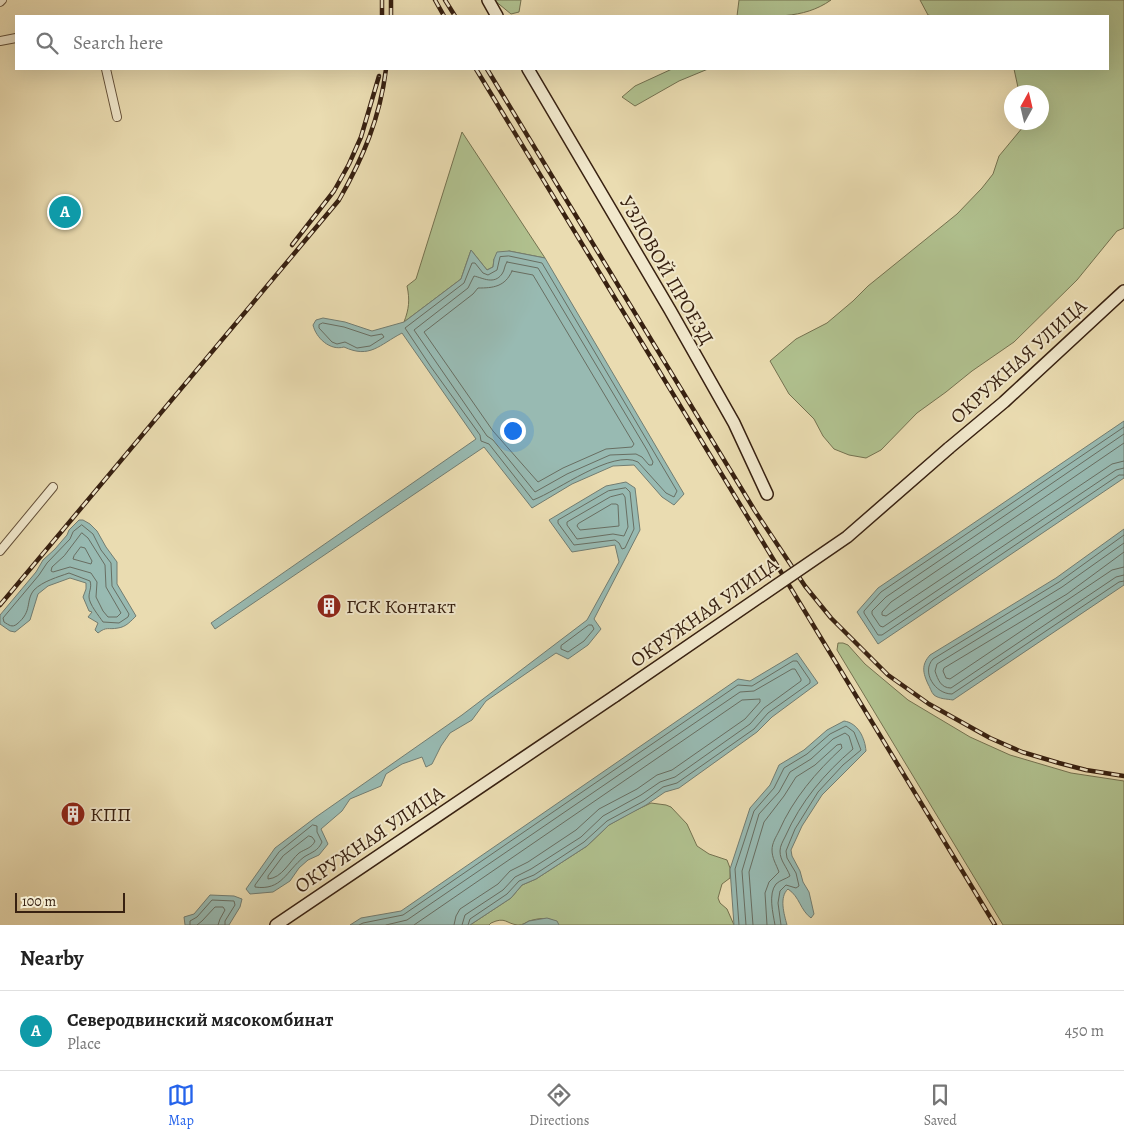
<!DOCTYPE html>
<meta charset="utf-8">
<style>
:root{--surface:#fff;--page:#f6f6f6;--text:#222;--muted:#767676;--line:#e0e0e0;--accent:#2563eb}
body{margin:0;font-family:Alegreya,serif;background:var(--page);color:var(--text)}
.compass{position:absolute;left:1004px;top:85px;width:45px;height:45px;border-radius:50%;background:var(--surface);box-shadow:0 5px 20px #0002;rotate:8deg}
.scale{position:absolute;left:15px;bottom:12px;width:110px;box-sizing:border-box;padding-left:5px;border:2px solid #382111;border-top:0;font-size:14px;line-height:18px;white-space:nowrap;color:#382111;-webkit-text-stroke:4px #f1e8cc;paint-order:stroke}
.you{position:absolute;left:512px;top:430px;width:18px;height:18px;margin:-12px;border:4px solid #fff;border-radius:50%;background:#1a73e8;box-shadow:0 0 0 8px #1a73e833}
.badge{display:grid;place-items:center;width:32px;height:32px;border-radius:50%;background:var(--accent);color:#fff;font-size:16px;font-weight:700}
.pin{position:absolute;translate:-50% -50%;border:2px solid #fff;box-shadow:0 1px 5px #0006}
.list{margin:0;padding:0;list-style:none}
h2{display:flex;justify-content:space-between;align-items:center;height:65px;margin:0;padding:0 20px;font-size:21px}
h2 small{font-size:16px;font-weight:400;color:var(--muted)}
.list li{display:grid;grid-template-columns:32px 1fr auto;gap:15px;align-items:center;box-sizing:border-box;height:80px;padding:0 20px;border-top:1px solid var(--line)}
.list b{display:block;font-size:19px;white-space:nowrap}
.list p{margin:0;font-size:16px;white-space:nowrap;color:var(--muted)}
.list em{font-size:16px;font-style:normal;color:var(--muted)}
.icon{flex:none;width:28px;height:28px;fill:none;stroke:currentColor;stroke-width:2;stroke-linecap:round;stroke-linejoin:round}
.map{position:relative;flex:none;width:1124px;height:925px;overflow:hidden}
.search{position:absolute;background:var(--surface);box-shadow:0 5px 20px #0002;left:15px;right:15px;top:15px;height:55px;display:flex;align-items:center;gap:12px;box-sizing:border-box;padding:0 18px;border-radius:0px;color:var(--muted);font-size:19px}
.sheet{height:145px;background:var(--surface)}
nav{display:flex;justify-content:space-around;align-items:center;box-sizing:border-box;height:70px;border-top:1px solid var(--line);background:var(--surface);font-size:14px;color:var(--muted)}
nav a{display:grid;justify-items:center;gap:2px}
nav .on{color:var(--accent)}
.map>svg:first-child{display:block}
</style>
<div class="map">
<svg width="1124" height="925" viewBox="0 0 1124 925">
<rect width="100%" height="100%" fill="#eadcb1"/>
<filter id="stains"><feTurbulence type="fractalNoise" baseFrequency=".004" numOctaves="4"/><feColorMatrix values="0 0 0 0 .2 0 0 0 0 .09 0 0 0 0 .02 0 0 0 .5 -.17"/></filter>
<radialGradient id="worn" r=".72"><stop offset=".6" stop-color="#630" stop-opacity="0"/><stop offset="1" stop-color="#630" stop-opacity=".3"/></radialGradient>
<g fill="#b1c290" stroke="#747250">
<polygon points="494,0 521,0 519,12 511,14"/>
<path d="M739,0h92c-28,20 -61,16 -94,16z"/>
<polygon points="920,0 1124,0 1124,228 1117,231 1077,280 1014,342 972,371 946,392 917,413 881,450 866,458 849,455 834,449 823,436 814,419 789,394 770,361 796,339 827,323 853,301 868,286 957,214 982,188 993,174 999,156 1023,127 1024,123 1042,122 1042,92 1019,92 1014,69 1108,69 1108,16 932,16 928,15"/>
<polygon points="672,69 708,69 679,81 635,106 622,97 635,86"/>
<path d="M462,132l83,126 -36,-7 -15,8 -1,8 -6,3 -16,-20 -10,29 -57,43c5,-13 6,-22 3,-36l9,-7z"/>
<polygon points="838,643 843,643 848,645 865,664 908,700 970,737 1010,755 1071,773 1124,781 1124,925 1003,925 837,650"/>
<path d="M651,803l15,2 5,2 16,17 10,22 12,8 18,6 3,8v10l-8,6 -4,14 2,5 7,6 7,16h-175c-7,-9 -20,-7 -30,-4 -4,2 -6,4 -11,4 -12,-1 -12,-9 -27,-2l-2,2h-19l41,-27 11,-13 14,-6 51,-33 22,-21 23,-13z"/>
</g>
<g fill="#98bab2" stroke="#727d72">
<path d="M471,250l16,20 6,-3 1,-8 3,-7 12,-1 36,7 139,236 -10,11 -12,-8 -28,-32 -21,1 -41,18 -40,24 -48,-61 -269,182 -4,-6 265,-184 -74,-106c-23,12 -32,26 -58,14 -14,4 -28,-9 -31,-22l3,-5 7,-2 22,4 27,9 32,-9 57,-43z"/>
<polygon points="1124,421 1124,478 878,644 857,612 878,588"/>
<polygon points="626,482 635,488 640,530 594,619 601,629 588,645 568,659 556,653 486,701 472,720 450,733 441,746 432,764 426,767 422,757 402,764 386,774 381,786 350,799 342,811 321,829 328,844 319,855 308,860 299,868 290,881 273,892 250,894 246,889 275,848 316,817 462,715 587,620 619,562 615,545 572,552 549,520 606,486"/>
<path d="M79,520h4l7,4 7,7 9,16 11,15v22l19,32c-5,5 -10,11 -18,12 -10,2 -11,-2 -20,5l-3,-3 3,-7 -10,-6 4,-5 -3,-1 -6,-14 3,-8v-6l-16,-5 -22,8 -10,8 -8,26 -15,12 -5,-1 -10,-7v-9l36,-43 7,-12 12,-11 12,-14 2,-5z"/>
<path d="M1124,529v56l-171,115c-6,-1 -14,-1 -19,-5 -3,-3 -4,-8 -6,-11 -5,-11 -7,-19 2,-29l126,-77z"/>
<polygon points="797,653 818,683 772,717 757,732 679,788 665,792 646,805 609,825 587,846 536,879 522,885 511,898 470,925 350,925 361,918 401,911 738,679 750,681"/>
<path d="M844,721c14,2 21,17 22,30l-44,44 -20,31 -11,24 1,6 8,15 3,11 6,10 5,22 -3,4c-11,-8 -11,-21 -23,-29 -9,8 -4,25 -1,36h-53l-4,-56 20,-61 20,-23 9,-20 25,-15 23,-20z"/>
<polygon points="210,895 234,896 242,899 240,907 229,925 185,925 184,917 194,914"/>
<polygon points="547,918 557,921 559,925 522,925 529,921"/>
</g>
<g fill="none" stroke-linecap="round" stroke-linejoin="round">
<g stroke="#686e62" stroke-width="1">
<path d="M509,256l33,7 135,228 -3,6 -8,-4 -28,-31c-26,-13 -80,29 -105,38l-44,-56 -8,-3 -1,-6 -49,-68 -26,-39 59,-45 8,-20h3l8,10 5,2 9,-5 3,-13z"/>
<path d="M507,262l31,6 109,182 6,12 -1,3h-3l-7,-8 -6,-3 -26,1 -43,19 -32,18 -42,-52 -6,-4 -73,-106 54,-42 6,-12c9,2 20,9 28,-2 3,-4 2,-8 5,-12z"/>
<path d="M512,271l21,4 101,169 -2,3 -26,2 -43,19 -25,14 -45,-51 -69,-99 49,-38 5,-6c15,0 27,-1 34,-17z"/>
<polygon points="323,323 344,327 371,336 382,334 384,337 370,346 357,348 345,342 337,344 332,342 319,328 319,325"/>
<polyline points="1124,427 881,592 864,611 864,613 878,635 882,635 1119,475 1124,475"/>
<polyline points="1124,434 886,597 872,611 872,614 880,626 883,627 1116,470 1124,468"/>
<polyline points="1124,443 891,602 882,612 882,615 886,616 1112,464 1124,461"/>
<polygon points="626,488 630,492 634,529 625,548 622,549 619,543 615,540 574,545 558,523 558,520 608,491"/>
<polygon points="623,494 625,497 628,527 624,536 613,534 577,539 567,525 567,522 610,497"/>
<polygon points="612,504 616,504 618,505 619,526 580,530 577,526 578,524"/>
<path d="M82,525l11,9 8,16 10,13 1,23 17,28 -1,3 -9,6 -16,-1c-4,-6 -14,-18 -14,-25 0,-6 3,-10 1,-16l-21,-8c-11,4 -26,8 -35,17 -9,11 -1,21 -17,34 -5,4 -8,1 -13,-2l-1,-4 36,-43 8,-12 23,-24 3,-7z"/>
<polygon points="82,533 88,538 105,565 106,587 121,613 117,617 108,617 103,611 96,597 97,582 91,573 70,567 53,572 51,571 52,567 64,556"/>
<path d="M1124,535l-65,47 -126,77c-12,13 2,35 19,35l167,-112 5,-1"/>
<path d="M1124,543l-62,44 -125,77 -2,7c3,9 6,17 16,17l165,-111 8,-2"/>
<polygon points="81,547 85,548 92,561 91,564 73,559 74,556"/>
<polyline points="1124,552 1067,594 944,668 943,671 946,678 950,679 1112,570 1124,567"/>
<polygon points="589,625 592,625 594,629 584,641 568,652 561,649 561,646"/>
<path d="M313,825l4,1v6l5,10c-4,9 -10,10 -18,15 -18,14 -22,34 -49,30v-2l24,-33z"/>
<path d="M309,836l3,1 3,4c-3,7 -10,8 -16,12 -10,9 -17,25 -31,26v-3l15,-20z"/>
<polyline points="190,925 190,921 197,917 212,900 234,901 235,905 225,921 225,925"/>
<polyline points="197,925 202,921 215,907 223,907 225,910 220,919 218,925"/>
<polyline points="359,925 363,923 403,915 738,685 752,686 793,661 797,661 810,680 810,683 768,713 754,729 677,783 663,787 644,801 607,821 584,842 534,875 519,881 507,894 470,919 468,925"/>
<polyline points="386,925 407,920 740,692 754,691 792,669 795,669 801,679 801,681 764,708 750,724 675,777 660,782 641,795 603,816 581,837 531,869 515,877 503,890 465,915 462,925"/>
<polyline points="414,925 742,700 760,699 760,702 745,719 672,770 657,775 637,789 599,809 576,830 528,862 510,871 498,884 460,909 456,916 454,925"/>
<polyline points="739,925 735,869 754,811 774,788 784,768 807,754 830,734 846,726 854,732 861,750 843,765 818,792 795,829 786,851 787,858 796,873 799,886 796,888 786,885 780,891 778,903 781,925"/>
<path d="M746,925l-4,-54 17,-57 20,-22 11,-20 21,-13 22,-20 12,-6 4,3 4,13c-29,25 -52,52 -68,88 -2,4 -5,9 -5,14 0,10 7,16 10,25 -4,3 -10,4 -14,8 -8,10 -3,29 -1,41"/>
<path d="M753,925l-4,-53 15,-50 20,-26 12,-19 19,-12 22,-20 4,-1 1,4c-26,24 -49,51 -63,83 -3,6 -7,12 -7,19 0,8 4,14 7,22l-10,10 -4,11 2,32"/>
</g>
<defs>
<g id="street">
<polyline points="0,2 2,0"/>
<polyline points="0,41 16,38"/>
<polyline points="106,69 117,117"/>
<polyline points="0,551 53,487"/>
</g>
<g id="secondary">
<polyline points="488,0 497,16"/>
<polyline points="528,69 670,310 734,423 767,494"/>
<polyline points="949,448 1004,402 1124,291"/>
<polyline points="276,925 615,696"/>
</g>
</defs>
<use href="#street" stroke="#645039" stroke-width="10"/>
<use href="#secondary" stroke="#382111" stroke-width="14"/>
<use href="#street" stroke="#f1e8cc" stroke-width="8"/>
<use href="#secondary" stroke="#f1e8cc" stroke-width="11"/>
<defs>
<g id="rail">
<polyline points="382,0 382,16"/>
<polyline points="435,0 444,16"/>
<polyline points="445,0 455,16"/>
<polyline points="391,16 391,0"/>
<polyline points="476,69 995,925"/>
<polyline points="487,69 755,511 805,586 831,618 888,675 929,704 990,738 1022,752 1059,763 1086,770 1124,776"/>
<polyline points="292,245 334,191 349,164 361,137 379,76"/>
<path d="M0,605l339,-405c24,-42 41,-82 47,-131"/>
</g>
</defs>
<use href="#rail" stroke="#382111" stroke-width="4.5"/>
<use href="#rail" stroke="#f1e8cc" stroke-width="2.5" stroke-dasharray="8" stroke-linecap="butt"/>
<defs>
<polyline id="secondary-bridge" points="615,696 847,537 949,448"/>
</defs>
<use href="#secondary-bridge" stroke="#382111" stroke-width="14" stroke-linecap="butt"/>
<use href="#secondary-bridge" stroke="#f1e8cc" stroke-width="11"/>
</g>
<defs>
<symbol id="building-disc" viewBox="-11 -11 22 22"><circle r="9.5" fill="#8f2418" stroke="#f1e8cc"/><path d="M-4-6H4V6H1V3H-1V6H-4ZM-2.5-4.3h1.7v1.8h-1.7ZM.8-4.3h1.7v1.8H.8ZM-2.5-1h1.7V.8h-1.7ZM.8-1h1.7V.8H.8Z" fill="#fff"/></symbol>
</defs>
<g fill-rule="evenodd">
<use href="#building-disc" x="315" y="592" width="28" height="28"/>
<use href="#building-disc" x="59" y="800" width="28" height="28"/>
</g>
<g text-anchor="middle" stroke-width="4" stroke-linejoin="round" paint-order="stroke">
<g font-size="20" fill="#382111" stroke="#f1e8cc">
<text transform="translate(667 270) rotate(60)" y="7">УЗЛОВОЙ ПРОЕЗД</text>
<text transform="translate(1018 361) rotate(-42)" y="7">ОКРУЖНАЯ УЛИЦА</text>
<text transform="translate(704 612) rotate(-35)" y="7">ОКРУЖНАЯ УЛИЦА</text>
<text transform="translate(369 839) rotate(-34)" y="7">ОКРУЖНАЯ УЛИЦА</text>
</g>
<g font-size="20" fill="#382111" stroke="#f1e8cc" text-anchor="start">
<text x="346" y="613">ГСК Контакт</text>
<text x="90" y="821">КПП</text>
</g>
</g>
<rect width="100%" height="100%" filter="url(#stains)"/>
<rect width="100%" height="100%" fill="url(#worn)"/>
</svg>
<svg class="compass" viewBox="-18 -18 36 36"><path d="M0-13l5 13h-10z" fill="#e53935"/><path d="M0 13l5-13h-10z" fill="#767676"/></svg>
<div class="scale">100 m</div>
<div class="you"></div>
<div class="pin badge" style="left:65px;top:212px;background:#0f9aa8">A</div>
<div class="search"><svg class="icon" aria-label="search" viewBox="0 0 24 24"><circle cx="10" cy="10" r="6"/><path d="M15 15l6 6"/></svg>Search here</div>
</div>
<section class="sheet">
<h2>Nearby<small></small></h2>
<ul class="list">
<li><span class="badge" style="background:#0f9aa8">A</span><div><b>Северодвинский мясокомбинат</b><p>Place</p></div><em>450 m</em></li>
</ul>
</section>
<nav>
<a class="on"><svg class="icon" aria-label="map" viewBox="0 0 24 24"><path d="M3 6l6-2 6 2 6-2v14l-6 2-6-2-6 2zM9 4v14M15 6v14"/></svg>Map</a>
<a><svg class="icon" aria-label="directions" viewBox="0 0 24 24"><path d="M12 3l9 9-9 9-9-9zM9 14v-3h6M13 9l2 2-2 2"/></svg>Directions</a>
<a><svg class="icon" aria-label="saved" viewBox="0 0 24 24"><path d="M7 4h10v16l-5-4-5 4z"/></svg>Saved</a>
</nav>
